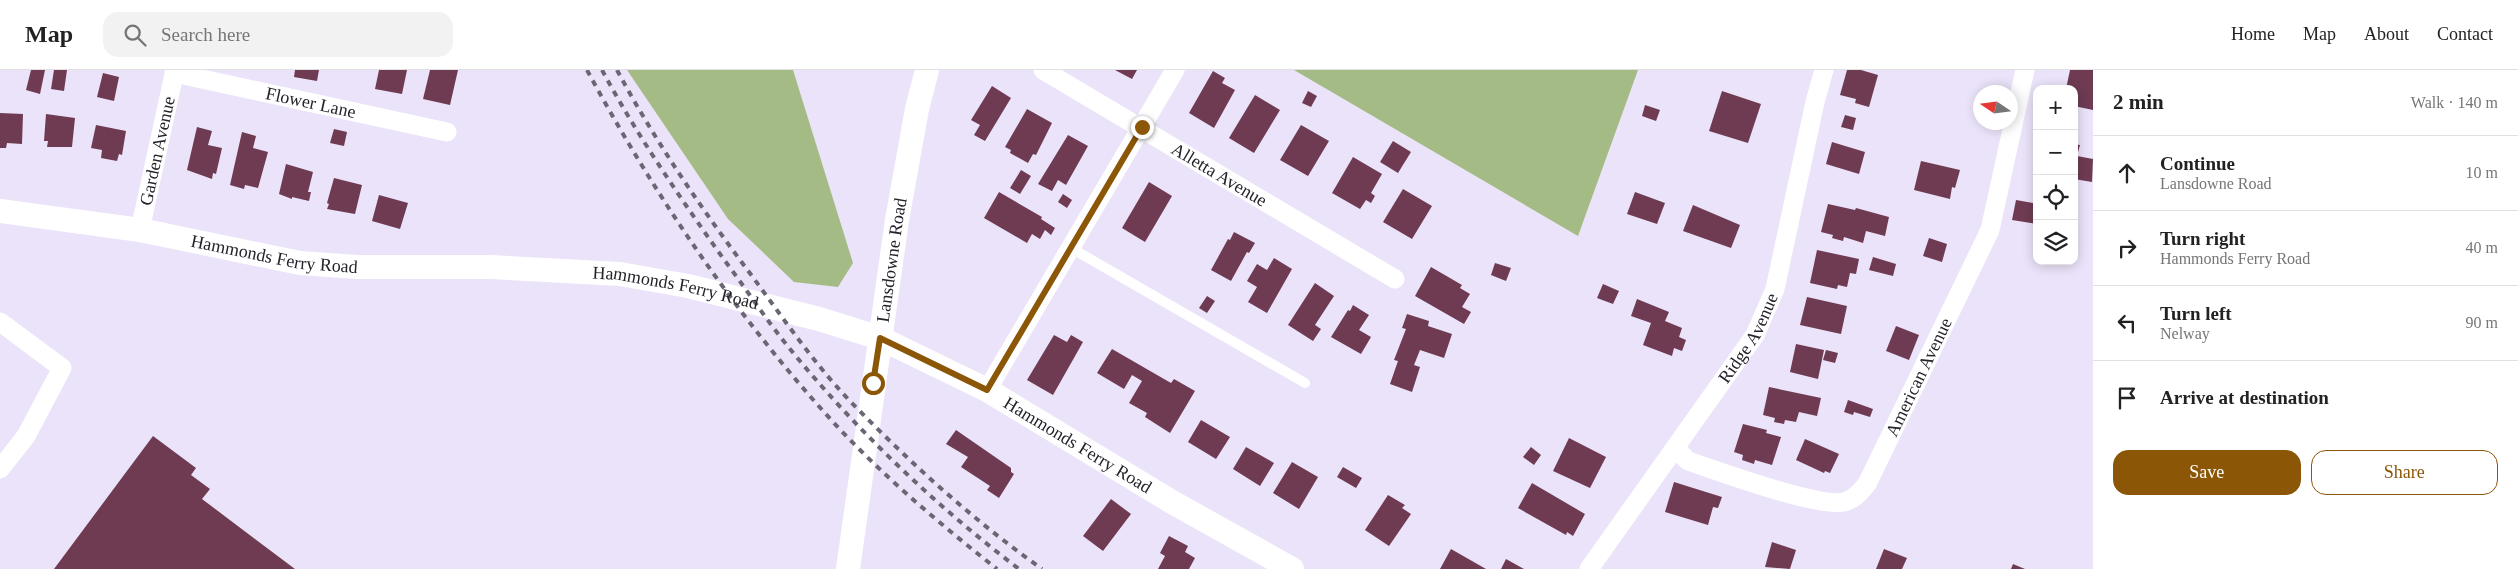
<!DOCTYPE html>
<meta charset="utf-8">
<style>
:root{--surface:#fff;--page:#f2f2f2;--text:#222;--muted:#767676;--line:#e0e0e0;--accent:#8c5607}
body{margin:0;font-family:Georgia,serif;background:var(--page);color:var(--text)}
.controls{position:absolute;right:15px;top:15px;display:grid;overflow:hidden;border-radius:10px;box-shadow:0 2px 12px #0003}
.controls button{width:45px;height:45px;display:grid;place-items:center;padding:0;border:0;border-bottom:1px solid var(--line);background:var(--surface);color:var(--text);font:25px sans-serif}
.compass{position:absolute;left:1973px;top:15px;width:45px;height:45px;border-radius:50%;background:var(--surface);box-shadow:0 2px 12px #0003;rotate:283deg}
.stop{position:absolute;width:15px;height:15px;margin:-11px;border:4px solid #8c5607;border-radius:50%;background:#fff}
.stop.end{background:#8c5607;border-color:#fff;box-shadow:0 1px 5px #0008}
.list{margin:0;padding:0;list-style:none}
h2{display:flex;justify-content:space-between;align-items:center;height:65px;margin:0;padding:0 20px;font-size:21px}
h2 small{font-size:16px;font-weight:400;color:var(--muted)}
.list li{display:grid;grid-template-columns:32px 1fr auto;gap:15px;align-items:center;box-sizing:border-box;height:75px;padding:0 20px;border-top:1px solid var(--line)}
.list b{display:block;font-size:19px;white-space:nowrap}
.list p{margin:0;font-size:16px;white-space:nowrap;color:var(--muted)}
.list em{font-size:16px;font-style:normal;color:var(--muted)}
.actions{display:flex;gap:10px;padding:15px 20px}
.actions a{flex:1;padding:11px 0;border:1px solid var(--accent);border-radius:15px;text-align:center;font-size:18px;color:var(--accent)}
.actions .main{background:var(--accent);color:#fff}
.icon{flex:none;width:28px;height:28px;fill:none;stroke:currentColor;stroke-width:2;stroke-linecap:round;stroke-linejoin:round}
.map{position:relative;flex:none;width:2093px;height:499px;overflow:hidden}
header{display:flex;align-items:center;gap:30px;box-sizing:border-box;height:70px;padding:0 25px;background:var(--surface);border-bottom:1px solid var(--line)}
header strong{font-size:24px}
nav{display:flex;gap:28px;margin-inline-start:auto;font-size:18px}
.search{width:350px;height:45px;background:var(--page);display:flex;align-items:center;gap:12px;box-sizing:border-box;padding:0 18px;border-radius:15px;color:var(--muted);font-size:19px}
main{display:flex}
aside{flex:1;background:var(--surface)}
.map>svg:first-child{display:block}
</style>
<header>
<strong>Map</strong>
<div class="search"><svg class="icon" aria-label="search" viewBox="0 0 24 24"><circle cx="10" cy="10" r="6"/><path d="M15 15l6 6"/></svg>Search here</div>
<nav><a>Home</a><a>Map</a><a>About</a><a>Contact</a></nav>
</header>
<main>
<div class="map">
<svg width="2093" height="499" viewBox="0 0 2093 499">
<rect width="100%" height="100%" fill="#ebe3f9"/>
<g fill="#a5bb85">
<polygon points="627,0 793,0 853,193 838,217 794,212 728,149"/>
<polygon points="1294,0 1638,0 1578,166"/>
</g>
<g fill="#6e3b53">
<polygon points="31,0 45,0 40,24 26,20"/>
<polygon points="54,0 67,0 64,21 51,19"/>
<polygon points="295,0 319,0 317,11 294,7"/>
<polygon points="379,0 407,0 402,24 375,19"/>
<polygon points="430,0 458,0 450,35 423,29"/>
<polygon points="1115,0 1137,0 1132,9"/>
<polygon points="1847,0 1861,0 1878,5 1869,37 1855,33 1856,29 1840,25"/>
<polygon points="2070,0 2093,0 2093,40 2074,36 2074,19 2066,19"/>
<polygon points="1213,1 1225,8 1222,13 1235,20 1214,58 1189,43"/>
<polygon points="103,3 119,7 114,31 97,27"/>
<polygon points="992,16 1011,28 985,71 974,65 980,55 971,50"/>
<polygon points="1308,21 1317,26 1311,37 1302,33"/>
<polygon points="1722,21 1761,34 1748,73 1709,61"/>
<polygon points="1255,25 1280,40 1254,83 1229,68"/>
<polygon points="1645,35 1660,40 1656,51 1642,46"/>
<polygon points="1027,39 1052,53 1036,85 1033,84 1028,93 1010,83 1011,80 1005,77"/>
<polygon points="0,43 23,44 22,74 7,73 6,78 0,78"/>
<polygon points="46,44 75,48 72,77 47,77 48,71 44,71"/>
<polygon points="1845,45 1856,48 1853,60 1841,57"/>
<polygon points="96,55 126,61 122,85 119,84 117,91 101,88 102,80 91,78"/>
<polygon points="1301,55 1329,71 1308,106 1280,90"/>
<polygon points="197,57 212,61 208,75 222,78 216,104 213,103 212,109 187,100"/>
<polygon points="334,59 347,62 344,76 330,73"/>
<polygon points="242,62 256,66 253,78 268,82 258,118 245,115 244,119 230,115"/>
<polygon points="1068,65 1088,76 1066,115 1058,110 1052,121 1038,114"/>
<polygon points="1393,71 1411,82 1398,103 1380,92"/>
<polygon points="1832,72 1865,82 1859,104 1826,94"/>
<polygon points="2074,74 2080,75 2077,86 2093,89 2092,112 2074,109"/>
<polygon points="1353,87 1382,104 1371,123 1375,126 1371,133 1366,130 1360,139 1332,123"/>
<polygon points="1921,91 1960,100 1955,118 1952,117 1950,129 1914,120"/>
<polygon points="286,94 313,102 308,122 311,122 309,131 292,127 292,129 279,124"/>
<polygon points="1021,100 1031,106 1020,124 1010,118"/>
<polygon points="334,108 362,115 355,144 327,139 329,134 327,133"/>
<polygon points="1149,112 1172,126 1145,172 1122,158"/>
<polygon points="1403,119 1432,136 1412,169 1383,152"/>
<polygon points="999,122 1042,147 1041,149 1055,158 1051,165 1045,160 1040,169 1032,164 1027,173 984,148"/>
<polygon points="1635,122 1665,133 1657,154 1627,144"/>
<polygon points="1063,124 1072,130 1067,138 1058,132"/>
<polygon points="379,125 408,133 400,159 372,151"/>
<polygon points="2034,127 2037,127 2037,154 2012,150 2016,130 2033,133"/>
<polygon points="1828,134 1855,140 1856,138 1889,147 1885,166 1866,161 1863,173 1844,167 1843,171 1832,168 1833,165 1821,162"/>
<polygon points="1693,135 1740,155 1731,178 1683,161"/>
<polygon points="1234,162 1255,173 1249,183 1247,182 1231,211 1211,200 1228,169 1230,170"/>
<polygon points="1929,168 1947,174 1942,192 1923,186"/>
<polygon points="1817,180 1859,189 1856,204 1850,203 1847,217 1838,215 1837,219 1810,213"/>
<polygon points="1873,187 1896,194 1893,206 1869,200"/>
<polygon points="1274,188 1292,199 1267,243 1248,232 1257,217 1247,211 1257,194 1267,200"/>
<polygon points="1495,193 1511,198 1506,211 1491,205"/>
<polygon points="1431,197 1462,215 1460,218 1470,224 1462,237 1471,242 1464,254 1415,226"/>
<polygon points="1315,213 1334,226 1315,255 1321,259 1313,271 1288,255"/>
<polygon points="1603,214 1619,221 1613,234 1597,228"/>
<polygon points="1207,226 1215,231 1207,243 1199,238"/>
<polygon points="1807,227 1847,236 1841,264 1800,255"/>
<polygon points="1637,229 1669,242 1665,251 1682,258 1679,267 1686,270 1682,281 1674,278 1672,286 1643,275 1651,253 1631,246"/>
<polygon points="1353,235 1369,245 1359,260 1371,267 1361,284 1331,267 1348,240 1350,241"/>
<polygon points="1407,244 1429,251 1428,256 1452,264 1444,288 1420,280 1414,295 1420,297 1412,322 1390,314 1398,291 1394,290 1406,259 1402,258"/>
<polygon points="1896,256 1919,265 1909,290 1886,281"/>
<polygon points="1054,265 1067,272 1071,265 1083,272 1053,325 1027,310"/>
<polygon points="1796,274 1824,280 1818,309 1790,302"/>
<polygon points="1112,279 1171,313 1174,309 1195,321 1170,363 1145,347 1147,343 1129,333 1142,311 1132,305 1124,319 1097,303"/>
<polygon points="1826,280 1838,283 1835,293 1823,290"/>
<polygon points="1769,317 1821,328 1817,346 1799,342 1796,352 1785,350 1784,354 1774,352 1775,348 1763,345"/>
<polygon points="1848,330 1873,339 1870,347 1854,342 1853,345 1844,342"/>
<polygon points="1201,350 1230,367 1216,389 1188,372"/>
<polygon points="1743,354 1767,360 1766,363 1781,367 1772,395 1755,390 1754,394 1742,390 1743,385 1734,382"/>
<polygon points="956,360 1011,398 1011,402 1014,404 999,428 987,420 990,416 961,397 968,387 946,374"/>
<polygon points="153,366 196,398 191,405 210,419 202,429 295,499 54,499"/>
<polygon points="1569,368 1606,387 1590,418 1553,401"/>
<polygon points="1805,369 1839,384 1830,403 1825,401 1824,403 1796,390"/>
<polygon points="1246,377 1274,393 1260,416 1233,399"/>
<polygon points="1531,377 1541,385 1534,395 1523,387"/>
<polygon points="1292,392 1318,407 1299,439 1273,423"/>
<polygon points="1343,397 1362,408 1356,418 1337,407"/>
<polygon points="1674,412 1722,427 1718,438 1713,437 1708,455 1665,442"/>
<polygon points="1532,413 1585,444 1573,466 1567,462 1566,465 1518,438"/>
<polygon points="1388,425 1405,435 1402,438 1411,444 1389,476 1365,460"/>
<polygon points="1111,429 1131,444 1103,481 1083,466"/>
<polygon points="1169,466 1188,476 1185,482 1195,488 1189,499 1158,499 1165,486 1160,483"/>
<polygon points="1772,472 1796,480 1790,499 1765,497"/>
<polygon points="1451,479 1486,499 1440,499"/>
<polygon points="1884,479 1907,488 1902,499 1876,499"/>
<polygon points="1506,489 1524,499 1501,499"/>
<polygon points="2013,494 2025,499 2011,499"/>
</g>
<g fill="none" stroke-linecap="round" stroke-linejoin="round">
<polyline stroke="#fff" stroke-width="10" points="1071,178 1305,313"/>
<g stroke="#fff" stroke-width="19">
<path id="s1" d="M1043,0l352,209"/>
<path id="s2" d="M174,3l273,59"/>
<path id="s3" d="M140,160l35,-160"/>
<polyline points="0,252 62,298 26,366 0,399"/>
<polyline points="987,320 1175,0"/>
<path id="s4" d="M1675,378l13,13c30,10 130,47 156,41 11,-3 16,-10 23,-18l123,-254 35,-160"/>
<path id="s5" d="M1589,499l166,-234 20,-46 40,-187 9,-32"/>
</g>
<g stroke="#fff" stroke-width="24">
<path id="s6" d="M0,141l140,19 160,33 57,4h134l129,7 68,12 131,33 61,19 107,52 185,112 120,67"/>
<path id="s7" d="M848,499l49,-349 20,-111 10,-39"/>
</g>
<g stroke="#6b6673" stroke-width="4" stroke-dasharray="6 6" stroke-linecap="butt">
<path d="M587,0c68,126 150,247 247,353 49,53 106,101 163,146"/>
<path d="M602,0c36,67 79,129 123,191 22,29 42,60 65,88 67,82 145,156 229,220"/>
<path d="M617,0c38,71 84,138 132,202 32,43 63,89 100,128 59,61 124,120 193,169"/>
</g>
</g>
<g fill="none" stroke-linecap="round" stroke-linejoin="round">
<polyline stroke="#8c5607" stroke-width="6" points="873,313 880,268 987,320 1142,57"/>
</g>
<g text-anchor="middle" stroke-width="5" stroke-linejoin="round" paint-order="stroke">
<g font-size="18" fill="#25222a" stroke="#f6f3fc">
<text dy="6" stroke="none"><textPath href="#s2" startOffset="140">Flower Lane</textPath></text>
<text dy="6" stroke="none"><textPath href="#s3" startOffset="81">Garden Avenue</textPath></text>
<text dy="6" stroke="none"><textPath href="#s1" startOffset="205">Alletta Avenue</textPath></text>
<text dy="6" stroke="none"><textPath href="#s6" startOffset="278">Hammonds Ferry Road</textPath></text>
<text dy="6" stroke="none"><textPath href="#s7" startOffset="312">Lansdowne Road</textPath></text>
<text dy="6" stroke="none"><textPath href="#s6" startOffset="682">Hammonds Ferry Road</textPath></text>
<text dy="6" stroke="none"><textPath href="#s5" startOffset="281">Ridge Avenue</textPath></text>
<text dy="6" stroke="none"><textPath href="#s4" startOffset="329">American Avenue</textPath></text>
<text dy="6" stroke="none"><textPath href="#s6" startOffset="1118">Hammonds Ferry Road</textPath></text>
</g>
</g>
</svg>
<div class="controls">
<button>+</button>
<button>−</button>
<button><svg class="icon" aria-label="locate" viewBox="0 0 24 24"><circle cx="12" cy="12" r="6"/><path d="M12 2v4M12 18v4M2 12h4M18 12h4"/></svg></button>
<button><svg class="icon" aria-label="layers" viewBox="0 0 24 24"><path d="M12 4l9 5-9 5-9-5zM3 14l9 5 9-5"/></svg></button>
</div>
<svg class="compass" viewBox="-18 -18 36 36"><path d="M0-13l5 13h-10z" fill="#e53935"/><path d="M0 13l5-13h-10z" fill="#767676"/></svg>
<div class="stop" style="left:873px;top:313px"></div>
<div class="stop end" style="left:1142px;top:57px"></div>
</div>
<aside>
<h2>2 min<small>Walk · 140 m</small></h2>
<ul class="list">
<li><svg class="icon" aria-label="ahead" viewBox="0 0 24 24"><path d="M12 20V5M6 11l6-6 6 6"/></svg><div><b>Continue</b><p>Lansdowne Road</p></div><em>10 m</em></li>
<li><svg class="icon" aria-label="right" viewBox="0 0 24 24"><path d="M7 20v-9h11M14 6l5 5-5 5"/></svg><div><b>Turn right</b><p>Hammonds Ferry Road</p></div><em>40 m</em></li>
<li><svg class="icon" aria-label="left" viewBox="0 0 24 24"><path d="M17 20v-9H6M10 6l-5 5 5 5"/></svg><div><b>Turn left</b><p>Nelway</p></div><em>90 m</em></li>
<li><svg class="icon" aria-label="arrive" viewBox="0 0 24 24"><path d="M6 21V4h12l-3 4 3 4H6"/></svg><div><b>Arrive at destination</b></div></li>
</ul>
<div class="actions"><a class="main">Save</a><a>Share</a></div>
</aside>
</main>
